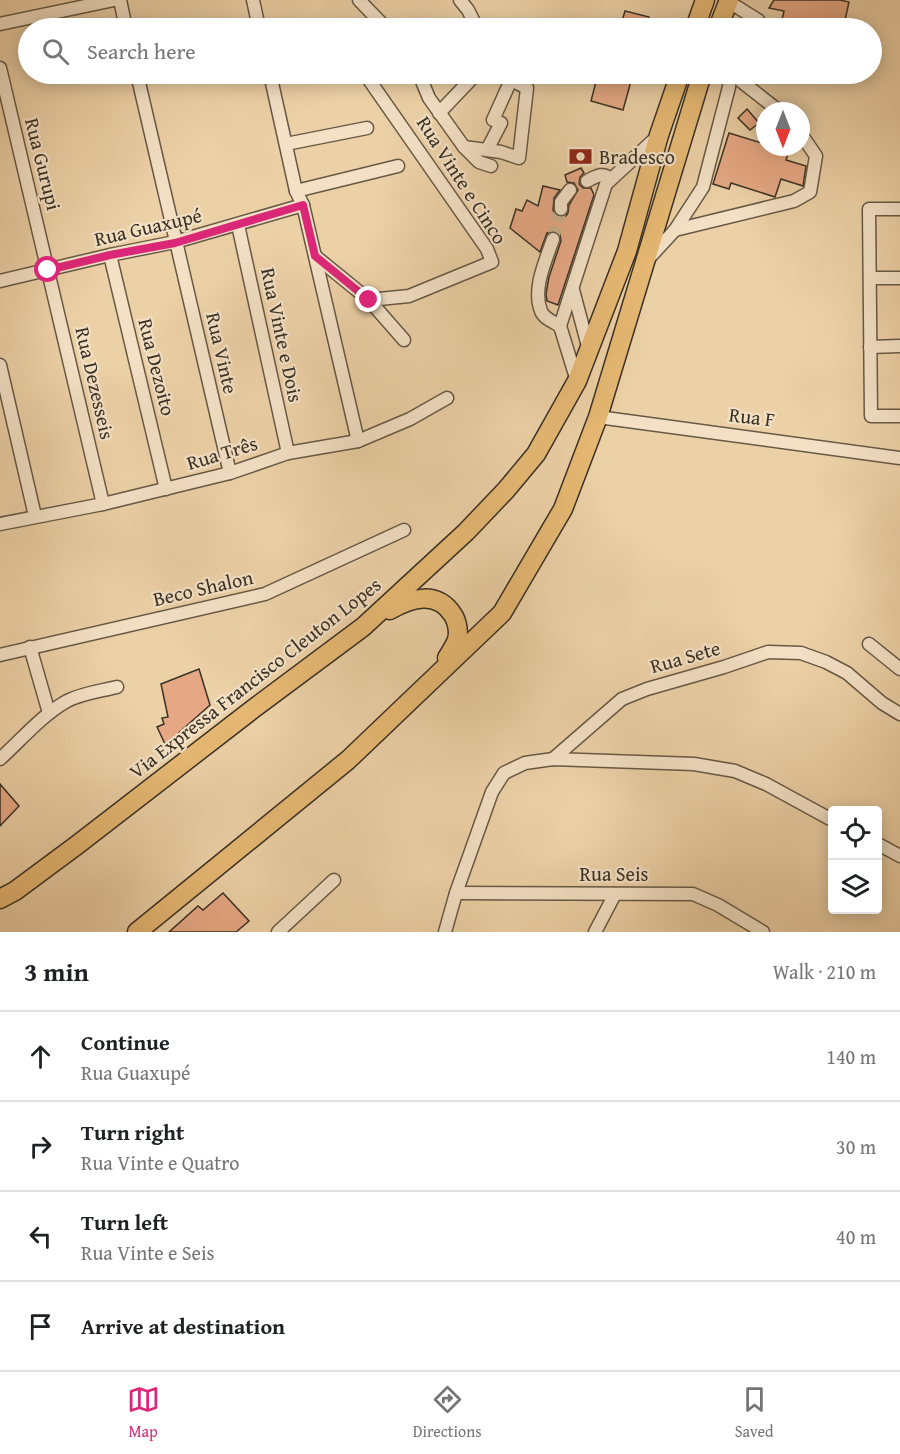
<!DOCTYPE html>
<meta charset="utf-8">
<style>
:root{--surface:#fff;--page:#f2f2f2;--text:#202124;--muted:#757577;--line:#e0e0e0;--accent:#db2777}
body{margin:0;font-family:"Gentium Book Plus",serif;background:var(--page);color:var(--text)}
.controls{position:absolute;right:18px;bottom:18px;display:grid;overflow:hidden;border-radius:6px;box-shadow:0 3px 15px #0003}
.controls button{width:54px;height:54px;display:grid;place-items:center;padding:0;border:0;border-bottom:2px solid var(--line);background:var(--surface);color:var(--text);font:30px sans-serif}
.compass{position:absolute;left:756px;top:102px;width:54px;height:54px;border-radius:50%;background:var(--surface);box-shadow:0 3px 15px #0003;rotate:180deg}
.stop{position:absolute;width:18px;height:18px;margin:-14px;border:4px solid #db2777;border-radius:50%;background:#fff}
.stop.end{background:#db2777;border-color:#fff;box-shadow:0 2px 6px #0008}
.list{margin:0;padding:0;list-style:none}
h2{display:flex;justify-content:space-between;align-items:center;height:78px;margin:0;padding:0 24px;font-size:26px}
h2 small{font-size:20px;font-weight:400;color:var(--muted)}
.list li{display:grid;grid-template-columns:39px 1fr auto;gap:18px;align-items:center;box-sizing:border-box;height:90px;padding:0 24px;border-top:2px solid var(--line)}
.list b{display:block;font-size:22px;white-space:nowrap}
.list p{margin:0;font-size:20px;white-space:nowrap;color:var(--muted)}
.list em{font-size:20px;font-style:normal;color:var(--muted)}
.icon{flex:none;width:33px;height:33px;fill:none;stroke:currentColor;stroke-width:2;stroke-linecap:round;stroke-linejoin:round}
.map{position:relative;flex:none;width:900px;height:932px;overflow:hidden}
.search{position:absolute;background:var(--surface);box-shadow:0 3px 15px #0003;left:18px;right:18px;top:18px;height:66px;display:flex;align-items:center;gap:15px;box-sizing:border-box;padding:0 21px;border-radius:33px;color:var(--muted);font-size:22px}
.sheet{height:438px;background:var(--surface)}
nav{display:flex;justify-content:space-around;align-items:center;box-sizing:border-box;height:84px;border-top:2px solid var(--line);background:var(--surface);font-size:16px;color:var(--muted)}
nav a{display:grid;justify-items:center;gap:3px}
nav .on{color:var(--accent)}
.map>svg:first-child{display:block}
</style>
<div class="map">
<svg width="900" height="932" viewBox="0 0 900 932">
<rect width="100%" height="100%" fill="#ecd0a6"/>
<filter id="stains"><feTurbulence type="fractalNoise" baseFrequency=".00333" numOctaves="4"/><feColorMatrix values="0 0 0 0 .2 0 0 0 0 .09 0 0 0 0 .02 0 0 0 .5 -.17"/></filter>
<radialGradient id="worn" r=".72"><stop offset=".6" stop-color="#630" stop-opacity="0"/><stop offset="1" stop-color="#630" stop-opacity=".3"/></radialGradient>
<g fill="#e6a884" stroke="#393125" stroke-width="1.5">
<polygon points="774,0 840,0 849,2 845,20 863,24 862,28 780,28 784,11 769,8"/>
<polygon points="625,11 649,17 646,28 620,28"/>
<polygon points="598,74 633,74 623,110 591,101"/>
<polygon points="747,109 759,123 750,130 738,118"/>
<polygon points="729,133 765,144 765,147 774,147 789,152 786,160 806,166 803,186 781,179 775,197 731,183 729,189 713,184"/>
<polygon points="581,168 584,173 580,177 579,184 583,188 591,188 594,195 558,305 547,301 546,294 549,277 561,241 560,234 555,231 547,233 540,252 510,228 516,209 522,211 527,200 538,206 543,186 560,190 554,198 553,210 557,216 566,216 568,213 569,205 578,190 574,183 567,182 565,175"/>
<polygon points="199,669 210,705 174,737 174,742 166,746 157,727 164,724 162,718 168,717 161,684"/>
<polygon points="0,784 19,806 0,826"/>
<polygon points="223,893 249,921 236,932 169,932 198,906 203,910"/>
</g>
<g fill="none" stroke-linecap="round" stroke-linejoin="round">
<polyline stroke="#c8b08c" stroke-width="12" stroke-dasharray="12 6" stroke-linecap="butt" points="553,239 561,209"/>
<defs>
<g id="minor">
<polyline points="120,0 126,28"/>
<polyline points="253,0 259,28"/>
<polyline points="359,0 386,28"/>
<polyline points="460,0 468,10 477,28"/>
<polyline points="729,2 758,20 758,28"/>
<polyline points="0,24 114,0"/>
<polyline points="0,68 103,504"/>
<polyline points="137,74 230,473"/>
<polyline points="270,74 296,191 303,205 358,441"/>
<polyline points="365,74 487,249 492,262 409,296 369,300"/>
<polyline points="419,74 429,98 464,147 479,162 491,166"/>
<polyline points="732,74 779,111"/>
<polyline points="439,113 476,74"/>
<polyline points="286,144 367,128"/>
<polyline points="464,147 501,152 519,158 527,88 511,80 506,74"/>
<polyline points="487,150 501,123 493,120 511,80"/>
<path d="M587,181c10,-5 15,-9 24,-2"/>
<polyline points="296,191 398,166"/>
<polyline points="561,209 561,202 570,190"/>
<polyline points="900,209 869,209 871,416 900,416"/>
<polyline points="238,225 288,453"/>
<polyline points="675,230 794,201 810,192 816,156 801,134"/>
<path d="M553,239c-7,21 -21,50 -12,72 3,8 13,11 19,15"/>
<polyline points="110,255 166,489"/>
<polyline points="315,256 369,300 404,340"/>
<polyline points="650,257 675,230 703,187 729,87 730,74"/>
<polyline points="870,278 900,278"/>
<polyline points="0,281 110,255 175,242 303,205"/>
<polyline points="573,290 589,350"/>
<polyline points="870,347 900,346"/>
<polyline points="0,365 35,516"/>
<polyline points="577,381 560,326 606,184 658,136"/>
<polyline points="598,417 900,458"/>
<polyline points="0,524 103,504 230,473 288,453 358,441 410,419 447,398"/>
<polyline points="869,644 900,669"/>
<polyline points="30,647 49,713"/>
<polyline points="0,655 265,594 404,530"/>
<path d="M0,759c21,-19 42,-44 67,-58 16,-8 34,-10 50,-14"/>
<polyline points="553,759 622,699 647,689 724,667 768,652 801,653 826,662 847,673 882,703 900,714"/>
<polyline points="878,844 900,856"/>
<polyline points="456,893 693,894 718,905 763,932"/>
<polyline points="278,932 334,880"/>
<polyline points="445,932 456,893 492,792 504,773 525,763 553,759 694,764 735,771 766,784 832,820"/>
<polyline points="595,932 615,894"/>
</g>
<g id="highway">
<polyline points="695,28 705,0"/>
<polyline points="718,28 729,0"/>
<path d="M390,610c21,-12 47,-20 63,5 4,6 7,19 3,27 -2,5 -6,11 -9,16"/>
<polyline points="0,899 15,891 77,845 253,709 363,627 466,532 506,490 536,454 577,381 627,251 659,135 680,74"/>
<polyline points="137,932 348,760 502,613 563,509 598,417 702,74"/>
</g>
</defs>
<use href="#minor" stroke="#665945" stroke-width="15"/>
<use href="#highway" stroke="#393125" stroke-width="21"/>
<use href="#minor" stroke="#f3e0c5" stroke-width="12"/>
<use href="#highway" stroke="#e6b873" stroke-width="18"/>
</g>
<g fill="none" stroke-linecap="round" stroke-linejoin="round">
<polyline stroke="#db2777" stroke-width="8" points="48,270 110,255 175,243 303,205 315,256 369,300"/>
</g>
<defs>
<symbol id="bank-bare" viewBox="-9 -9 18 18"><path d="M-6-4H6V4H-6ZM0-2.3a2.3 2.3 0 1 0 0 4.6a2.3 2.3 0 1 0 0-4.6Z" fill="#8f2418" stroke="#f3e0c5" stroke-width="2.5" paint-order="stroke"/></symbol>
</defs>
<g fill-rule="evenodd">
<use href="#bank-bare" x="564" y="140" width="33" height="33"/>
</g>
<g text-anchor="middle" stroke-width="4.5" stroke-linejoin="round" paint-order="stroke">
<g font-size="20" fill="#393125" stroke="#f3e0c5" text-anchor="start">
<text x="599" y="164">Bradesco</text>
</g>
<g font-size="20" fill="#393125" stroke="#f3e0c5">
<text transform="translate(43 164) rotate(76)" y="7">Rua Gurupi</text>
<text transform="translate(462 180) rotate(57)" y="7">Rua Vinte e Cinco</text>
<text transform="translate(148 227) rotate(-13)" y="7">Rua Guaxupé</text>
<text transform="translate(282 335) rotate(78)" y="7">Rua Vinte e Dois</text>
<text transform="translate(222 353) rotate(77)" y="7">Rua Vinte</text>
<text transform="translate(157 367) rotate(76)" y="7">Rua Dezoito</text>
<text transform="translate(95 383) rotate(77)" y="7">Rua Dezesseis</text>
<text transform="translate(752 417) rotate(7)" y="7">Rua F</text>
<text transform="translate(222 453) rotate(-17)" y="7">Rua Três</text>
<text transform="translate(203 588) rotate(-13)" y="7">Beco Shalon</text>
<text transform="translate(685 657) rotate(-16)" y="7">Rua Sete</text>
<text transform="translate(255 678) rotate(-38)" y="7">Via Expressa Francisco Cleuton Lopes</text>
<text x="614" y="881">Rua Seis</text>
</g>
</g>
<rect width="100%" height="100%" filter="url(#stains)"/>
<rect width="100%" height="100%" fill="url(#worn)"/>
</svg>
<div class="controls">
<button><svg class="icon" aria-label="locate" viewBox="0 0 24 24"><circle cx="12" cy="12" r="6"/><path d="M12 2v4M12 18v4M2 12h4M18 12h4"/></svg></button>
<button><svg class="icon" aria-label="layers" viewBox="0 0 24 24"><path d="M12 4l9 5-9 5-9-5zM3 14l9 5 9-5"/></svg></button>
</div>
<svg class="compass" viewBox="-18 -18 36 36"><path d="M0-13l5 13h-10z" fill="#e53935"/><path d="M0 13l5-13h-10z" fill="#757577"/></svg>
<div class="stop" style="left:48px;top:270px"></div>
<div class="stop end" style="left:369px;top:300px"></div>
<div class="search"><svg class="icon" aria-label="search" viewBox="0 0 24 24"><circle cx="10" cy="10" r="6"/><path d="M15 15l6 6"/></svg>Search here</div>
</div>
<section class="sheet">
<h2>3 min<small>Walk · 210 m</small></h2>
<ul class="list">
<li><svg class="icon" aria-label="ahead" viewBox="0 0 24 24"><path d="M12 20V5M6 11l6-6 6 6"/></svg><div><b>Continue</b><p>Rua Guaxupé</p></div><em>140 m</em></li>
<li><svg class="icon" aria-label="right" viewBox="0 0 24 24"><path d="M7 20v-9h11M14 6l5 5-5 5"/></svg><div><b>Turn right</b><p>Rua Vinte e Quatro</p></div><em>30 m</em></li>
<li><svg class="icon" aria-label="left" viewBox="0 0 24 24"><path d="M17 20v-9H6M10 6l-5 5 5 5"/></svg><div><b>Turn left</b><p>Rua Vinte e Seis</p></div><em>40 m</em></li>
<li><svg class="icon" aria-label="arrive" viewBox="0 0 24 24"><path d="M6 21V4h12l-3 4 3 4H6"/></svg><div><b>Arrive at destination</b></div></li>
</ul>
</section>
<nav>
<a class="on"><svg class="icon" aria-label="map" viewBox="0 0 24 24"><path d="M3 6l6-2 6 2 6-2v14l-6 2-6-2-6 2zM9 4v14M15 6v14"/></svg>Map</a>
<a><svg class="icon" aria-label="directions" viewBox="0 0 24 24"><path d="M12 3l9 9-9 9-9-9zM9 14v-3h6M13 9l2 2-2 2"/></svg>Directions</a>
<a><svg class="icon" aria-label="saved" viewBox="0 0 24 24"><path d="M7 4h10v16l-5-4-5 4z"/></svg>Saved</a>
</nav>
